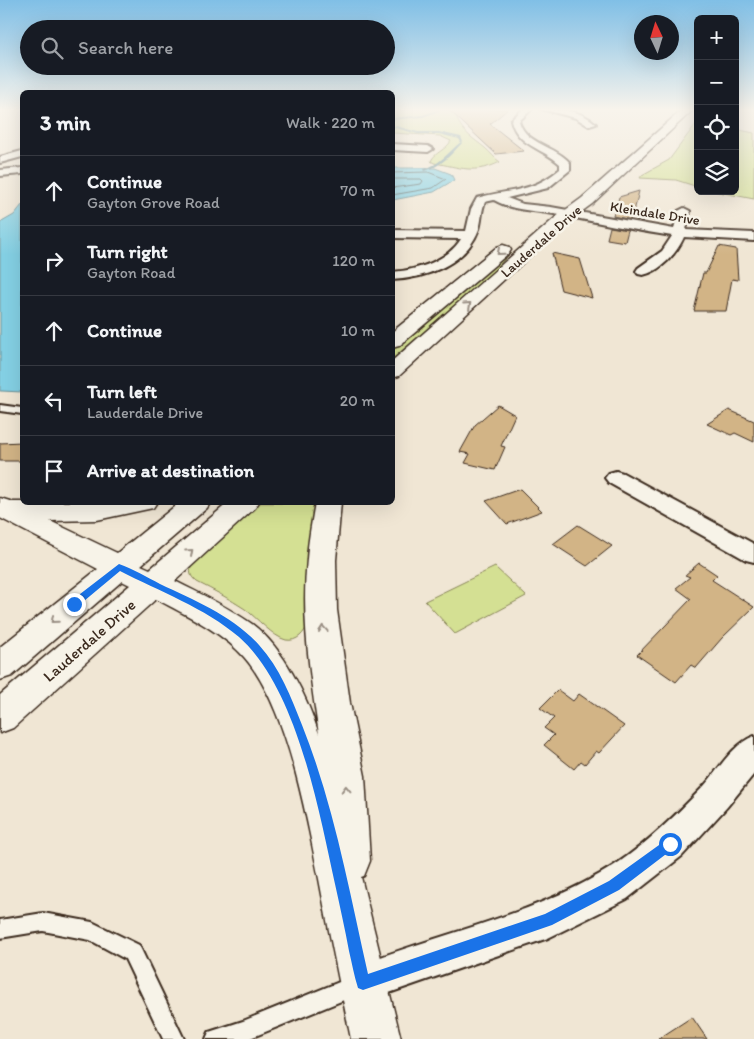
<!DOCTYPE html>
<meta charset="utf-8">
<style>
:root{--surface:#171b24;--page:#242831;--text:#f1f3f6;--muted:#9ea1a6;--line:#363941}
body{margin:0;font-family:Itim,sans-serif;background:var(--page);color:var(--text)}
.controls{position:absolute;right:15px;top:15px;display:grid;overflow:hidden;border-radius:8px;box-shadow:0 5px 20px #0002}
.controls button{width:45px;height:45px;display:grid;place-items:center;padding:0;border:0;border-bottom:1px solid var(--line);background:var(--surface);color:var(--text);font:25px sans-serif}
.compass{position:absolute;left:634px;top:15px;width:45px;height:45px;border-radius:50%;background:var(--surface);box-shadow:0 5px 20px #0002;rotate:356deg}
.stop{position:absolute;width:15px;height:15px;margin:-11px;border:4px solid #1a73e8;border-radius:50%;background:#fff}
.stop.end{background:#1a73e8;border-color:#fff;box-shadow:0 1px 5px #0008}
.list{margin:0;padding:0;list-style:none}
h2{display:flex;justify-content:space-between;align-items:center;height:65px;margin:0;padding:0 20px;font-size:21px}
h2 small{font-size:16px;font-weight:400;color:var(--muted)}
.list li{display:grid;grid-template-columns:32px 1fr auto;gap:15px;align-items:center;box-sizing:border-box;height:70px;padding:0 20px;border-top:1px solid var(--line)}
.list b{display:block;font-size:19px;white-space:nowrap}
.list p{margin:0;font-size:16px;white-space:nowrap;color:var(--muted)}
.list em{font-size:16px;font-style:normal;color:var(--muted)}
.icon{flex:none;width:28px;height:28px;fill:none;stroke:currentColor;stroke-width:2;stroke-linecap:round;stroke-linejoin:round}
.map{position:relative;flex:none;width:754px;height:1039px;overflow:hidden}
.search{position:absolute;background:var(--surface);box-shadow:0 5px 20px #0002;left:20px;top:20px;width:375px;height:55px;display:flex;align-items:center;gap:12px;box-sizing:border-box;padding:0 18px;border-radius:28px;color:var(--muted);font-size:19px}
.panel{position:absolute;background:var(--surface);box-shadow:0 5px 20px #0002;left:20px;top:90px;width:375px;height:415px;border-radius:8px}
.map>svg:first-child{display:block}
</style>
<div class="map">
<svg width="754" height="1039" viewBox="0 0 754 1039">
<rect width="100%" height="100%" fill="#f0e6d4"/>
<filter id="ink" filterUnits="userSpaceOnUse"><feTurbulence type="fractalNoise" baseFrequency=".02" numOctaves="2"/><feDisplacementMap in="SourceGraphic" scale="10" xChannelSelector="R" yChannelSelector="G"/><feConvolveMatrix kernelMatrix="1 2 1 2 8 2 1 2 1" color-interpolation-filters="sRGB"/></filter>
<g filter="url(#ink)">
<g fill="#d4e093" stroke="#888558">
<path d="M392,109h74l-9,10c6,14 17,20 28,29 5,4 9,10 15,14 -26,13 -40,5 -66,1l-3,-2c4,-9 15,-11 20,-20l-11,-5 -47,-3z"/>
<polygon points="698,121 698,187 676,180 640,178 642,175 669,160"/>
<polygon points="735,129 754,133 754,199 713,191 735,191"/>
<polygon points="508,252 511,253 484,280 393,360 393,350"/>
<path d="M258,503h57l-7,120c-3,10 -11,19 -22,17 -13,-3 -30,-23 -41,-31 -15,-10 -32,-19 -48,-27 -7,-6 -8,-9 -5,-19z"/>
<polygon points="495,567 526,596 455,634 425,601"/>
</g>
<g fill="#84d0e4" stroke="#678e95">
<polygon points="392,168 435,168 451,174 454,180 434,192 393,200"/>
<polygon points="22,205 22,392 2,391 0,391 0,223 14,215"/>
</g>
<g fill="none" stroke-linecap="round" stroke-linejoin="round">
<g stroke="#586c6d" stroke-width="1">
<polyline points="392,173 428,172 446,179 433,188 392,195"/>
<polyline points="392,179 421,179 423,181 421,184 392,188"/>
</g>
<g fill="#678e95" fill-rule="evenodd">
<polygon points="440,109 444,109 423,117 392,120 392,118 423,115"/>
<path d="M392,125l26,7h21l22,5 2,5c-12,12 -21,24 -38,29l-1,-2c16,-4 24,-17 37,-27l-2,-3 -20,-5h-21l-26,-7z"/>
</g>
</g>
<g fill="#d2b486" stroke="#3b2a1e">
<polygon points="448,109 508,109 490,124 524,151 496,154"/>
<polygon points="639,191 632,220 613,216 619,197"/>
<polygon points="610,227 628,230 625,242 607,239"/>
<polygon points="719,246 736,249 738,280 732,279 726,311 694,311 703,273 706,273"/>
<polygon points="552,253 580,259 592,298 561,290"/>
<polygon points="498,405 515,415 501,446 505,447 495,470 465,463 470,454 460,452 475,425"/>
<polygon points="729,410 754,421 754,442 735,433 731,435 707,424"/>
<polygon points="22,442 22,461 0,461 0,443"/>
<polygon points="520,489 542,511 507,524 486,501"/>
<polygon points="578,525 612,546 587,566 553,544"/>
<polygon points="699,563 717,575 712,580 754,607 722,638 696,668 691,665 676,682 637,655 691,599 676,588 690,577 685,575"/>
<polygon points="558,690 573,701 579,694 624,726 599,753 596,751 585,764 581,761 574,769 544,745 554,735 544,728 554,718 540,708"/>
<polygon points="692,1017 707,1039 658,1039"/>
</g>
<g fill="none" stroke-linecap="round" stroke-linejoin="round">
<defs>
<g id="lane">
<polygon points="0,405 22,408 22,414 0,411"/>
<polygon points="43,913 92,922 139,945 184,1039 163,1039 125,959 90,940 43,931 0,938 0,920"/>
<polygon points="354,976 361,979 364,986 361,993 248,1039 206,1039 209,1032 243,1021"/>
</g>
<g id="street">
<path d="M523,109h9l-13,12c7,24 36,24 51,42v7l-22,18 -41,10 16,6 28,3 123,22 4,-18 6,-3 6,3 -4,19 68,3v8l-70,-4c-7,16 -23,34 -41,38l-5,-1 -2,-3 2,-3 24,-17 10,-15c-40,-6 -79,-15 -118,-22 -22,-4 -41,-3 -60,-14l-9,2c-4,9 -3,18 -6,27 -13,35 -52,49 -87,51v-8c26,-2 55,-11 69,-33l-69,-1v-8l74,1 5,-22 6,-11c33,-9 55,-5 83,-29v-5c-17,-16 -43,-18 -49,-44z"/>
<path d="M541,109c19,0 41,1 55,15l-7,2 -13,-8z"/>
<polygon points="392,144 428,146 433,149 428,152 392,150"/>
<polygon points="22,151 22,157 0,163 0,157"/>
<polygon points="22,168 22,174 0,176 0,170"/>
<polygon points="616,471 623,473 754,544 754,562 746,560 609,483 605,478 609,473"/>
<path d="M754,736v38l-27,33 -45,49 -55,43 -79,39 -185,64 -14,-5 -5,-14 5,-14c83,-34 173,-50 251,-95 39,-22 73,-56 104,-88 15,-17 29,-42 50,-50z"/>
</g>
<g id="secondary">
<polygon points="683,109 694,109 592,204 566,223 399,376 392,378 392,361 556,217 582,198"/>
<polygon points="503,245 509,247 511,250 509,253 399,346 392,348 392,332 497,247"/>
<path d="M0,498l13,4h144l-4,6 -56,12 -47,1 67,32 63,-51h31l-4,6 -66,57 9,4 79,-67h30l-4,6 -80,73c26,13 53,26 77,43 32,24 55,73 67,110 -9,-57 -18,-118 -12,-175 1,-19 5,-38 8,-57h26l-5,58 1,50 13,93 15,73 5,85 -6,15 -3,1 40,162h-50c-11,-53 -22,-107 -32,-160 -13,-64 -32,-173 -75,-222 -23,-26 -58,-42 -88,-58l-143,129 -13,5v-38l130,-110 -8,-4 -110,95 -12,4v-33l98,-78 -98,-51z"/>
</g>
</defs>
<use href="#lane" stroke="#3b2a1e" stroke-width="4"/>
<use href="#street" stroke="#3b2a1e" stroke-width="4"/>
<use href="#secondary" stroke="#3b2a1e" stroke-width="3"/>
<use href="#lane" fill="#f7f3e8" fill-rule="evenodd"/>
<use href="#street" fill="#f7f3e8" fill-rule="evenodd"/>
<use href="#secondary" fill="#f7f3e8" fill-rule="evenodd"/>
</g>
<defs><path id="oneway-chevron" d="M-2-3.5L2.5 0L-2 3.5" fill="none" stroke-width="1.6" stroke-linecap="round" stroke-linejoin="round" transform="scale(1.25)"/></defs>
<g stroke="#998e83">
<use href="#oneway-chevron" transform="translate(500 252) rotate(140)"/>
<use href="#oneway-chevron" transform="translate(468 305) rotate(-42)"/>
<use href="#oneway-chevron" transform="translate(190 552) rotate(-42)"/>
<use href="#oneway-chevron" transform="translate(54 620) rotate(140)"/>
<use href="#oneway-chevron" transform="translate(323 629) rotate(-95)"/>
<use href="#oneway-chevron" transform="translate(346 789) rotate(-92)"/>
</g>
</g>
<linearGradient id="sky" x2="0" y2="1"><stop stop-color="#80bfe6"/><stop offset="0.43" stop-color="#f8f4ec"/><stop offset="1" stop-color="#f8f4ec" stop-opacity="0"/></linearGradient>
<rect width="754" height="255" fill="url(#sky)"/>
<path fill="#1a73e8" d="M119,564c14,5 28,13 41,20 34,16 73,32 99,61 21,23 32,52 43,80 32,80 47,165 66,249l177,-60 64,-33 57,-41 4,-2 4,2 2,4 -2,4 -55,42 -67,35 -189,65 -5,-2c-4,-12 -6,-25 -9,-37 -4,-22 -9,-44 -14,-67 -16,-73 -38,-196 -96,-247 -34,-29 -80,-46 -119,-66l-42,35h-7v-5z"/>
<g text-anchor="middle" stroke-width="5" stroke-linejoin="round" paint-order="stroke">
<g font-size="14" fill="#3b2a1e" stroke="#f7f3e8">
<text transform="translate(655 213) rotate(9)" y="5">Kleindale Drive</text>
<text transform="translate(541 241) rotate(-41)" y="5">Lauderdale Drive</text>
</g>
<g font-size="16" fill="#3b2a1e" stroke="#f7f3e8">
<text transform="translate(89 640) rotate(-41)" y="6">Lauderdale Drive</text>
</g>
</g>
</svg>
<div class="controls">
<button>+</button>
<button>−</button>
<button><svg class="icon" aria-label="locate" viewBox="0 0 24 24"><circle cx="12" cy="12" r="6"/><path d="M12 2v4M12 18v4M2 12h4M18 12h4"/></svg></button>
<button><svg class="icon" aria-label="layers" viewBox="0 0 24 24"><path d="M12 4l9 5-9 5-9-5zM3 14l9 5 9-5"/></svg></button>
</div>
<svg class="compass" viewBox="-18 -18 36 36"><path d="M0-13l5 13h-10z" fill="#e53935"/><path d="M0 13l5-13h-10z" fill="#9ea1a6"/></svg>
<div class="stop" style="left:670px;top:844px"></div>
<div class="stop end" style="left:74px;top:604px"></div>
<div class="search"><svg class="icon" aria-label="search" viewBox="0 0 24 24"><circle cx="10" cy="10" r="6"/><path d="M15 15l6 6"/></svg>Search here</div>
<section class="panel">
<h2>3 min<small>Walk · 220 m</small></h2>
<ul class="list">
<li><svg class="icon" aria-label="ahead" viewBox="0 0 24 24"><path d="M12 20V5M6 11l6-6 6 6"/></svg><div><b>Continue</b><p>Gayton Grove Road</p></div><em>70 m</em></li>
<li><svg class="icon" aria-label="right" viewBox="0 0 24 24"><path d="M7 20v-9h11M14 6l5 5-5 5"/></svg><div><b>Turn right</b><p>Gayton Road</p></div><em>120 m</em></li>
<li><svg class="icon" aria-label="ahead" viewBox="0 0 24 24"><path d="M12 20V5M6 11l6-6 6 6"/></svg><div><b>Continue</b></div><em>10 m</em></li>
<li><svg class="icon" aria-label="left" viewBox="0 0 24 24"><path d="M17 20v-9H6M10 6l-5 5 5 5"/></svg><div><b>Turn left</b><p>Lauderdale Drive</p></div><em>20 m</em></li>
<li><svg class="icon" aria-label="arrive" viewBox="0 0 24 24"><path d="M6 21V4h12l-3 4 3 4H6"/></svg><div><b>Arrive at destination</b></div></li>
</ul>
</section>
</div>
